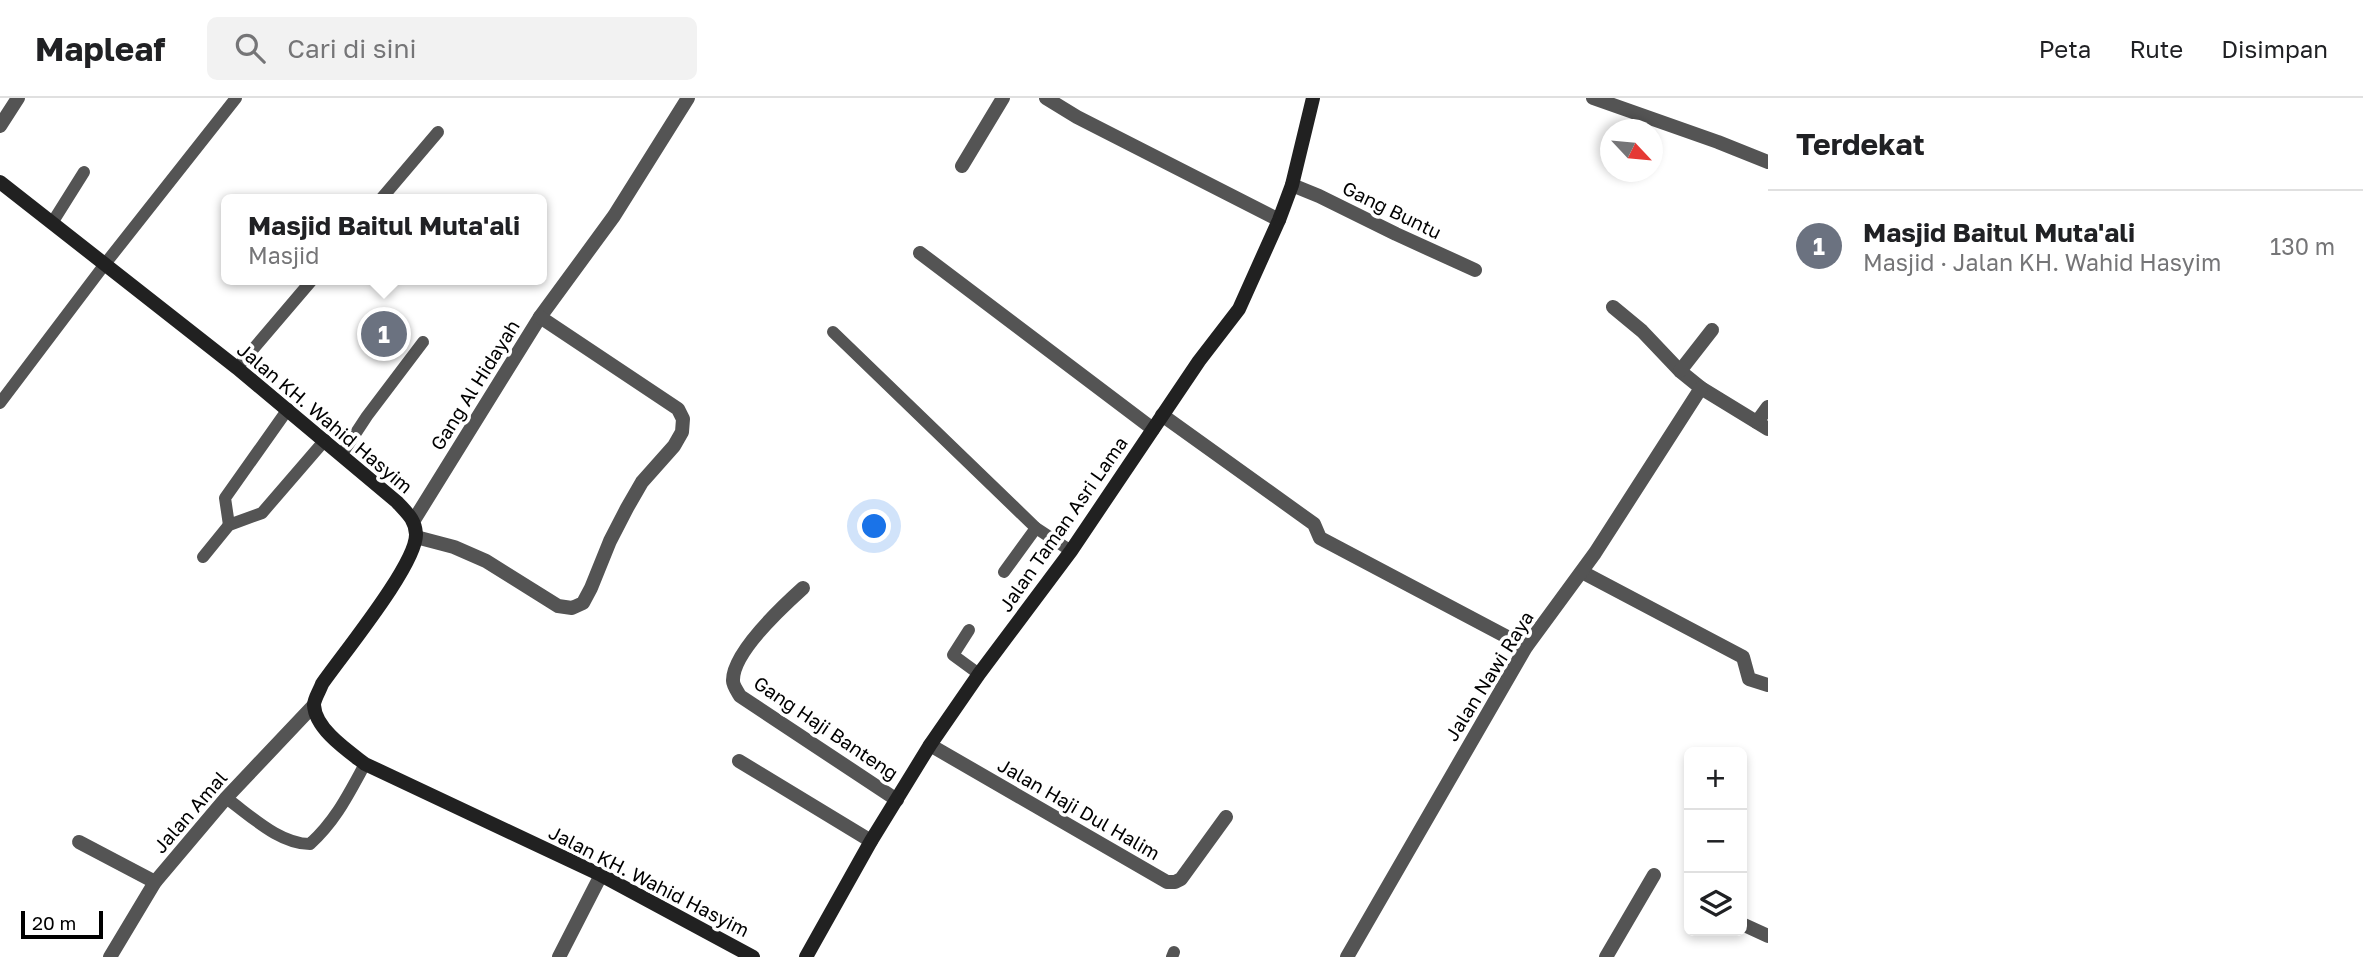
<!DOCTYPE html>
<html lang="id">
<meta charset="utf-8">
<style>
:root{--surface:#fff;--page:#f2f2f2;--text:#202124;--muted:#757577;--line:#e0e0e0;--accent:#000}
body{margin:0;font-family:"Golos Text",sans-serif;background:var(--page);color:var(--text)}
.controls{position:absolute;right:21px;bottom:21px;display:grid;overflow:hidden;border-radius:10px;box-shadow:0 4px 10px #0003}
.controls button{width:63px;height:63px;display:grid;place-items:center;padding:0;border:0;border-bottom:2px solid var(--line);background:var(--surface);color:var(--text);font:35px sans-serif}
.compass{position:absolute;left:1600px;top:21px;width:63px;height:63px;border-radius:50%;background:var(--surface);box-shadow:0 4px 10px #0003;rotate:116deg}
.scale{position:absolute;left:21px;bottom:18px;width:82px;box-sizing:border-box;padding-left:7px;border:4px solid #000;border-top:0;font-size:19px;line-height:24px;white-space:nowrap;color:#000;-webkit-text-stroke:5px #fff;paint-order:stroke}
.you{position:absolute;left:875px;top:429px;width:24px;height:24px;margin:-18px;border:5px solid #fff;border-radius:50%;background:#1a73e8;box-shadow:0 0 0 10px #1a73e833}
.badge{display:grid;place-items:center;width:46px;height:46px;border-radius:50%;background:var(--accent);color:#fff;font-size:23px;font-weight:700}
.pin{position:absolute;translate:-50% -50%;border:4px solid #fff;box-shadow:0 2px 7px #0006}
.popup{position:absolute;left:221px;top:96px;width:326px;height:91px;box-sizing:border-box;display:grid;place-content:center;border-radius:10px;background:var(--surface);filter:drop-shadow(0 2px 5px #0005);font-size:23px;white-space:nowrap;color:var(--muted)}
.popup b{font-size:26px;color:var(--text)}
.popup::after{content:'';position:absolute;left:50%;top:100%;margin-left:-14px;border:14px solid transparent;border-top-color:var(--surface)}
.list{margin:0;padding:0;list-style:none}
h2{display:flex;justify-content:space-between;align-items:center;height:91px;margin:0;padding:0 28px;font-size:30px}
h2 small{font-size:23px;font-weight:400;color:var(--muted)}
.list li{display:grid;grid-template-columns:46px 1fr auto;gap:21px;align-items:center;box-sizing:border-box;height:112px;padding:0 28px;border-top:2px solid var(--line)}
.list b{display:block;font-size:26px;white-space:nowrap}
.list p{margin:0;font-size:23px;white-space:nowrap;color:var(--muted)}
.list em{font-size:23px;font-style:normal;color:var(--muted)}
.icon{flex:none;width:38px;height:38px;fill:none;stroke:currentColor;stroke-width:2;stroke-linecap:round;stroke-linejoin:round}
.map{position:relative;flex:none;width:1768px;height:859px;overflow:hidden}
header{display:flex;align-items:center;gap:42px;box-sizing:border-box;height:98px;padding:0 35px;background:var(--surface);border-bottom:2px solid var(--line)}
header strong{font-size:33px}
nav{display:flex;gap:38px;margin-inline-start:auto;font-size:24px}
.search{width:490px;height:63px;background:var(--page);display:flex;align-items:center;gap:18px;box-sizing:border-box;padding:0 24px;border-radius:10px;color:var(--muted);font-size:26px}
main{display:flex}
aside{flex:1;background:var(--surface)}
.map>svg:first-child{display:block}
</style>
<header>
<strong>Mapleaf</strong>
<div class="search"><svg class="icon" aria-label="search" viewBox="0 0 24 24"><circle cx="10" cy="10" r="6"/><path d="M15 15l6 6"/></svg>Cari di sini</div>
<nav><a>Peta</a><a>Rute</a><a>Disimpan</a></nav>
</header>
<main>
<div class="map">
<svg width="1768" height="859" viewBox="0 0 1768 859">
<rect width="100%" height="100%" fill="#fff"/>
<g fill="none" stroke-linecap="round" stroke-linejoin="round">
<g stroke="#545454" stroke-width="12">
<polyline points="381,101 438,34"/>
<polyline points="52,125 84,74"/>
<polyline points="833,234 1036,430 1071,453"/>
<polyline points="237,270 312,182"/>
<polyline points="0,305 105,166 236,0"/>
<polyline points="342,356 367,318 423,244"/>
<polyline points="229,427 225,400 288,311"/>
<polyline points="203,459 229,427 262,415 325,342"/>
<polyline points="1004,474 1036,430"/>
<polyline points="969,532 953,557 979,576"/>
<path d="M226,700c24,17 53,46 84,46 26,-24 38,-49 55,-80"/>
<polyline points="1172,859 1174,854"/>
</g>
<g stroke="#545454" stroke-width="14">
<polyline points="1046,0 1077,19 1279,122"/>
<polyline points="1593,0 1718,44 1768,64"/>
<polyline points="0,28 18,0"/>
<polyline points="962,68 1003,0"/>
<polyline points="1292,87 1319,98 1396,136 1475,172"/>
<polyline points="920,155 1153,331"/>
<polyline points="1613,209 1642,233 1680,273 1701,290 1768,331"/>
<polyline points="1680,273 1712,232"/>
<polyline points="1162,317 1314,426 1320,440 1526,549"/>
<polyline points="1757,324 1768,309"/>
<polyline points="414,422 540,219 614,118 688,0"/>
<polyline points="416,439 454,449 486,463 558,508 572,510 583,505 591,490 610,443 627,410 642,384 674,348 682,334 683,321 678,311 540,219"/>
<polyline points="1582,474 1743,559 1749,581 1768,587"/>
<path d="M803,490c-20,18 -71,65 -70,93 0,4 4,10 7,15l157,104"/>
<polyline points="930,647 1167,784 1175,784 1181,781 1226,719"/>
<polyline points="739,663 871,743"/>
<polyline points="79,744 155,784"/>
<polyline points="1742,826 1768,838"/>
<polyline points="110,859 155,784 226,700 314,607"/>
<polyline points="559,859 601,777"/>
<polyline points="1347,859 1526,549 1595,455 1701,290"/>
<polyline points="1606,859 1654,777"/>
</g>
<g stroke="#212121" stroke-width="14">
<path d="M0,84l237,186 160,134c10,11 18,17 19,32 1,30 -74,121 -94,150 -2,6 -8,15 -8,21 1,24 34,46 51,59l236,111 152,82"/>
<polyline points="806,859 871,743 930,647 979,576 1071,453 1199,263 1239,211 1279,122 1292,87 1313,0"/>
</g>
</g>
<g text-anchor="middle" stroke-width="7" stroke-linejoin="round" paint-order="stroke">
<g font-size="19" fill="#000" stroke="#fff">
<text transform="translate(1392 112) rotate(26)" y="7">Gang Buntu</text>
<text transform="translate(475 287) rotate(-58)" y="7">Gang Al Hidayah</text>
<text transform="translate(325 320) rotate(40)" y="7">Jalan KH. Wahid Hasyim</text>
<text transform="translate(1063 426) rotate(-55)" y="7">Jalan Taman Asri Lama</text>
<text transform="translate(1489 578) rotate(-58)" y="7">Jalan Nawi Raya</text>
<text transform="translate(826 630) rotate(34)" y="7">Gang Haji Banteng</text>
<text transform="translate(1079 711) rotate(30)" y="7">Jalan Haji Dul Halim</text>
<text transform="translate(190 714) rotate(-49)" y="7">Jalan Amal</text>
<text transform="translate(649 783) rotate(27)" y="7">Jalan KH. Wahid Hasyim</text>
</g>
</g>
</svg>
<div class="controls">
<button>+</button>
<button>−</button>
<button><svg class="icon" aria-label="layers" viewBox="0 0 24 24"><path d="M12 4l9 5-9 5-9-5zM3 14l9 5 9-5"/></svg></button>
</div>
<svg class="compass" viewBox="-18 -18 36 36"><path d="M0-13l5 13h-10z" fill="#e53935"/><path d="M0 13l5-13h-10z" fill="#757577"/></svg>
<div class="scale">20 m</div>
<div class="you"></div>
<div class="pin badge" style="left:384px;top:236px;background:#6b7280">1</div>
<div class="popup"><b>Masjid Baitul Muta'ali</b>Masjid</div>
</div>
<aside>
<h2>Terdekat<small></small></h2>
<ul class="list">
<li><span class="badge" style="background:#6b7280">1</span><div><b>Masjid Baitul Muta'ali</b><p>Masjid · Jalan KH. Wahid Hasyim</p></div><em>130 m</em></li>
</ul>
</aside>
</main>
